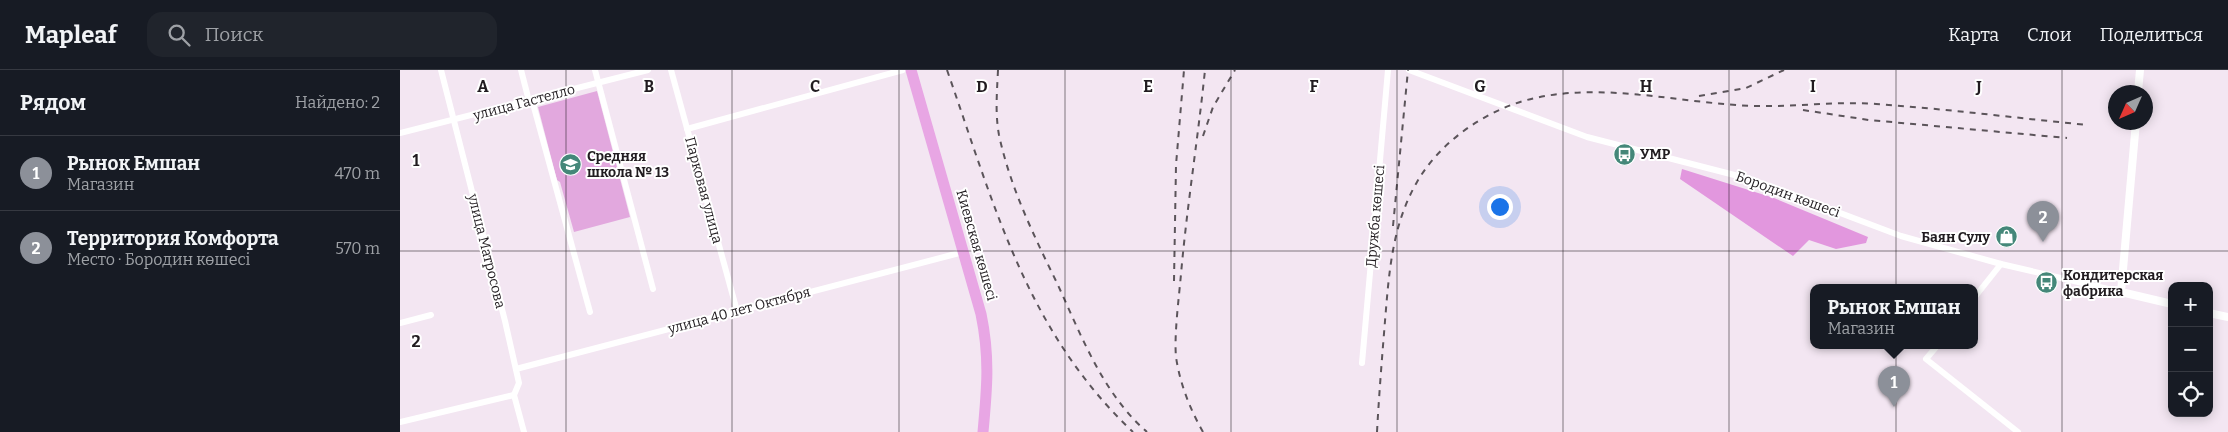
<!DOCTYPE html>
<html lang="ru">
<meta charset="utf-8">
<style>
:root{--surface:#171b24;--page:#20242c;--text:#f1f3f6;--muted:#9ea1a6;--line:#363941;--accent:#8c9099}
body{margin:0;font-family:Bitter,serif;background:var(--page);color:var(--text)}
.controls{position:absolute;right:15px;bottom:15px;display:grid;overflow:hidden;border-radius:10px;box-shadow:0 2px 12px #0003}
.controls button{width:45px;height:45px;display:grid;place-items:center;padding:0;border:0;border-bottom:1px solid var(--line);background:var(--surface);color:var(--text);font:25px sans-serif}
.compass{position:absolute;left:1708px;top:15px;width:45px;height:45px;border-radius:50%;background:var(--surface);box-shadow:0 2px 12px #0003;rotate:225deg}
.you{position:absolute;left:1099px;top:136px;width:18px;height:18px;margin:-12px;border:4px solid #fff;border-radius:50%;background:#1a73e8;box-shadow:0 0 0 8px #1a73e833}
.badge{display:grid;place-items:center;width:32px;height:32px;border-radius:50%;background:var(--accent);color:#fff;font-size:16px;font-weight:700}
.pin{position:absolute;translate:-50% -41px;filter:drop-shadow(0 1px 2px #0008)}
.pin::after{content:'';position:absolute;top:26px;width:18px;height:15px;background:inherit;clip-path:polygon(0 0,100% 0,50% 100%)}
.popup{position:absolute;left:1410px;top:214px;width:168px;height:65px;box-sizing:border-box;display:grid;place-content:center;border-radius:10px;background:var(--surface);filter:drop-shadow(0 1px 4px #0005);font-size:16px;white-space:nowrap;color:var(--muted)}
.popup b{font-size:19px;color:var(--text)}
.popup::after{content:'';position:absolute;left:50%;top:100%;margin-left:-10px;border:10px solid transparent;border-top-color:var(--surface)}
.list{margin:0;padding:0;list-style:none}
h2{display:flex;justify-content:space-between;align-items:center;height:65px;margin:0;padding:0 20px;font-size:21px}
h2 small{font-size:16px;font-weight:400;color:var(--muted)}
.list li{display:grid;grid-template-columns:32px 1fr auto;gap:15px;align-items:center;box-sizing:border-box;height:75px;padding:0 20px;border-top:1px solid var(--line)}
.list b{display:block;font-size:19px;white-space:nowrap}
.list p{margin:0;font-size:16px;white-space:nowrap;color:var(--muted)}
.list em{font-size:16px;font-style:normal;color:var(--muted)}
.icon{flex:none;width:28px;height:28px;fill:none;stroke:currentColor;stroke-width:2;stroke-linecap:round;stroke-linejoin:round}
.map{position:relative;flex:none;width:1828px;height:362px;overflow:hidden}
header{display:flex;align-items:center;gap:30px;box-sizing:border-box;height:70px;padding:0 25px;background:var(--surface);border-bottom:1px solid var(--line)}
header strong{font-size:24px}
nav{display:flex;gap:28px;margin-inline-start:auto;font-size:18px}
.search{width:350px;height:45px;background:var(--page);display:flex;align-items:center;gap:12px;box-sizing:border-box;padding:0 18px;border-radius:15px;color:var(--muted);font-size:19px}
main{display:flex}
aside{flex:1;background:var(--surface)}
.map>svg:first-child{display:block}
</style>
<header>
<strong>Mapleaf</strong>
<div class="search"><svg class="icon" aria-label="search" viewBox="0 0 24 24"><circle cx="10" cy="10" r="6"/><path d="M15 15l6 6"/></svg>Поиск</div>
<nav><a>Карта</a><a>Слои</a><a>Поделиться</a></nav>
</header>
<main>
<aside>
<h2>Рядом<small>Найдено: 2</small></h2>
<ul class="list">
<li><span class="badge">1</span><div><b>Рынок Емшан</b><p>Магазин</p></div><em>470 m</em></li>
<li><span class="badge">2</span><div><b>Территория Комфорта</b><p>Место · Бородин көшесі</p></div><em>570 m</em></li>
</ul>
</aside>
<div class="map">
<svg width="1828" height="362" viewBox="0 0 1828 362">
<rect width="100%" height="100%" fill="#f3e6f2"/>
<polygon fill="#e2a8de" points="197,21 230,147 174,162 160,112 157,110 138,37"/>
<polygon fill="#e297de" points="1282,99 1374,128 1468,167 1466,173 1436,179 1409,170 1393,186 1280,109"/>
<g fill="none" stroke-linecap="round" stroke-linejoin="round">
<g stroke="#fff" stroke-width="6">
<polyline points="41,0 105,251 119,313 114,325 124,362"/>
<polyline points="121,0 129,31"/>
<polyline points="195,0 253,219"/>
<polyline points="271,0 337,241"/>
<polyline points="1009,0 1187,67 1350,109 1501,166 1601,194 1721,222"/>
<polyline points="132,30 190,242"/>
<polyline points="287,59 503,0"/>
<polyline points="0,63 248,0"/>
<polyline points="1574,228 1601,194"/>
<polyline points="0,253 31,245"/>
<polyline points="1537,276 1526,289 1618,362"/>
<polyline points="962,293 988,0"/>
<polyline points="116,299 563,182"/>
<polyline points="0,352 114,325"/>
</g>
<g stroke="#fff" stroke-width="8">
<polyline points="1738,22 1740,0"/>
<polyline points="1736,52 1721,222 1772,234"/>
<polyline points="1809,243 1828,247"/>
</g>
<path stroke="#e8a6e4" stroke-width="11" d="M511,0l70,244c9,43 6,75 2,118"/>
<g stroke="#5b545a" stroke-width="2" stroke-dasharray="6 6" stroke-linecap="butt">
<path d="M547,0c47,134 79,261 186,362"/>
<path d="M598,0c-1,22 -3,43 1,65 11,52 35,101 58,148 24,52 46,111 90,149"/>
<polyline points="1299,26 1346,18 1384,0"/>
<polyline points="1403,40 1469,50 1667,68"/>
<polyline points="803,66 813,37 835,0"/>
<polyline points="993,156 1008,0"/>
<polyline points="774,211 776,95 784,0"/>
<path d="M803,362c-13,-23 -23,-48 -27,-75 -2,-22 3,-60 5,-83 6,-68 17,-136 24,-204"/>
<path d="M977,362c2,-37 5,-74 8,-111 4,-48 7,-96 32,-139 24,-42 72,-74 118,-84 73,-16 148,6 221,8 40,1 80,-5 120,-2 71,5 141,14 211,21"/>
</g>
</g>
<path fill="none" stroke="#211c20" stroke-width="1" stroke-opacity="0.55" d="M166,0v362M332,0v362M499,0v362M665,0v362M831,0v362M997,0v362M1163,0v362M1329,0v362M1496,0v362M1662,0v362M0,181h1828"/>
<defs>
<symbol id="bus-disc" viewBox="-11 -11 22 22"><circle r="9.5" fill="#448779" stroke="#fff"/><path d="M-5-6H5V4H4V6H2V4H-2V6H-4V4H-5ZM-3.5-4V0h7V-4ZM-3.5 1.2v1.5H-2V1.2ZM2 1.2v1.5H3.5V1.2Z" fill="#fff"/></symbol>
<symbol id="school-disc" viewBox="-11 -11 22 22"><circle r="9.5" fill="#448779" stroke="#fff"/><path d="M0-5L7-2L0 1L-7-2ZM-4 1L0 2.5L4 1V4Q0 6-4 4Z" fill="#fff"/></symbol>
<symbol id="shop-disc" viewBox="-11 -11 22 22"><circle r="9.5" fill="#448779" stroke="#fff"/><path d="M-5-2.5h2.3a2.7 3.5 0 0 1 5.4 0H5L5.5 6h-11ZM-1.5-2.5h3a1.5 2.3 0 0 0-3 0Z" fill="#fff"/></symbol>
</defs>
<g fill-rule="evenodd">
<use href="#bus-disc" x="1212" y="72" width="25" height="25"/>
<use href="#school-disc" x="158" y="82" width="25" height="25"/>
<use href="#shop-disc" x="1594" y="154" width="25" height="25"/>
<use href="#bus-disc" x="1634" y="200" width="25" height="25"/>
</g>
<g text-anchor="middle" stroke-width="4" stroke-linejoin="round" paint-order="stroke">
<g font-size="14" fill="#211c20" stroke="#fff">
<text transform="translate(124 32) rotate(-15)" y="5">улица Гастелло</text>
<text transform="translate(304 120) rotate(75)" y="5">Парковая улица</text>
<text transform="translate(1388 124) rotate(20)" y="5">Бородин көшесі</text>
<text transform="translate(975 146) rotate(-85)" y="5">Дружба көшесі</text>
<text transform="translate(577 175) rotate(74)" y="5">Киевская көшесі</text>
<text transform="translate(87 181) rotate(76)" y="5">улица Матросова</text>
<text transform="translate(339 240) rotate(-15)" y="5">улица 40 лет Октября</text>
</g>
<g font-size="14" font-weight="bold" fill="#211c20" stroke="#fff" text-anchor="start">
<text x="1240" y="89">УМР</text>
<text x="187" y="91">Средняя<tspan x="187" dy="16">школа № 13</tspan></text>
<text x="1590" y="172" text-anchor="end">Баян Сулу</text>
<text x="1663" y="210">Кондитерская<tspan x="1663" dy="16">фабрика</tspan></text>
</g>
</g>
<g font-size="16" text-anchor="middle" font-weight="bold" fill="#211c20" stroke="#fff" stroke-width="4" stroke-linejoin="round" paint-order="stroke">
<text x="83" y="22">A</text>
<text x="249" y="22">B</text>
<text x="415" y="22">C</text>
<text x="582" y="22">D</text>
<text x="748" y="22">E</text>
<text x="914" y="22">F</text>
<text x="1080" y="22">G</text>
<text x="1246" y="22">H</text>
<text x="1413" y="22">I</text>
<text x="1579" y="22">J</text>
<text x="16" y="96">1</text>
<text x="16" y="277">2</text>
</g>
</svg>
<div class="controls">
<button>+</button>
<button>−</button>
<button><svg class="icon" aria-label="locate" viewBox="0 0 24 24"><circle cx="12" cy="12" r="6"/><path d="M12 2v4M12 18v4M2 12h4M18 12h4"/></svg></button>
</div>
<svg class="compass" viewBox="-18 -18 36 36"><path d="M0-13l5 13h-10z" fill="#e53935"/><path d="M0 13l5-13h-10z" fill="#9ea1a6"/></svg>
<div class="you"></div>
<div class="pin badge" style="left:1494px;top:337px">1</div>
<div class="popup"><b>Рынок Емшан</b>Магазин</div>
<div class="pin badge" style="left:1643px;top:172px">2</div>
</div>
</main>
